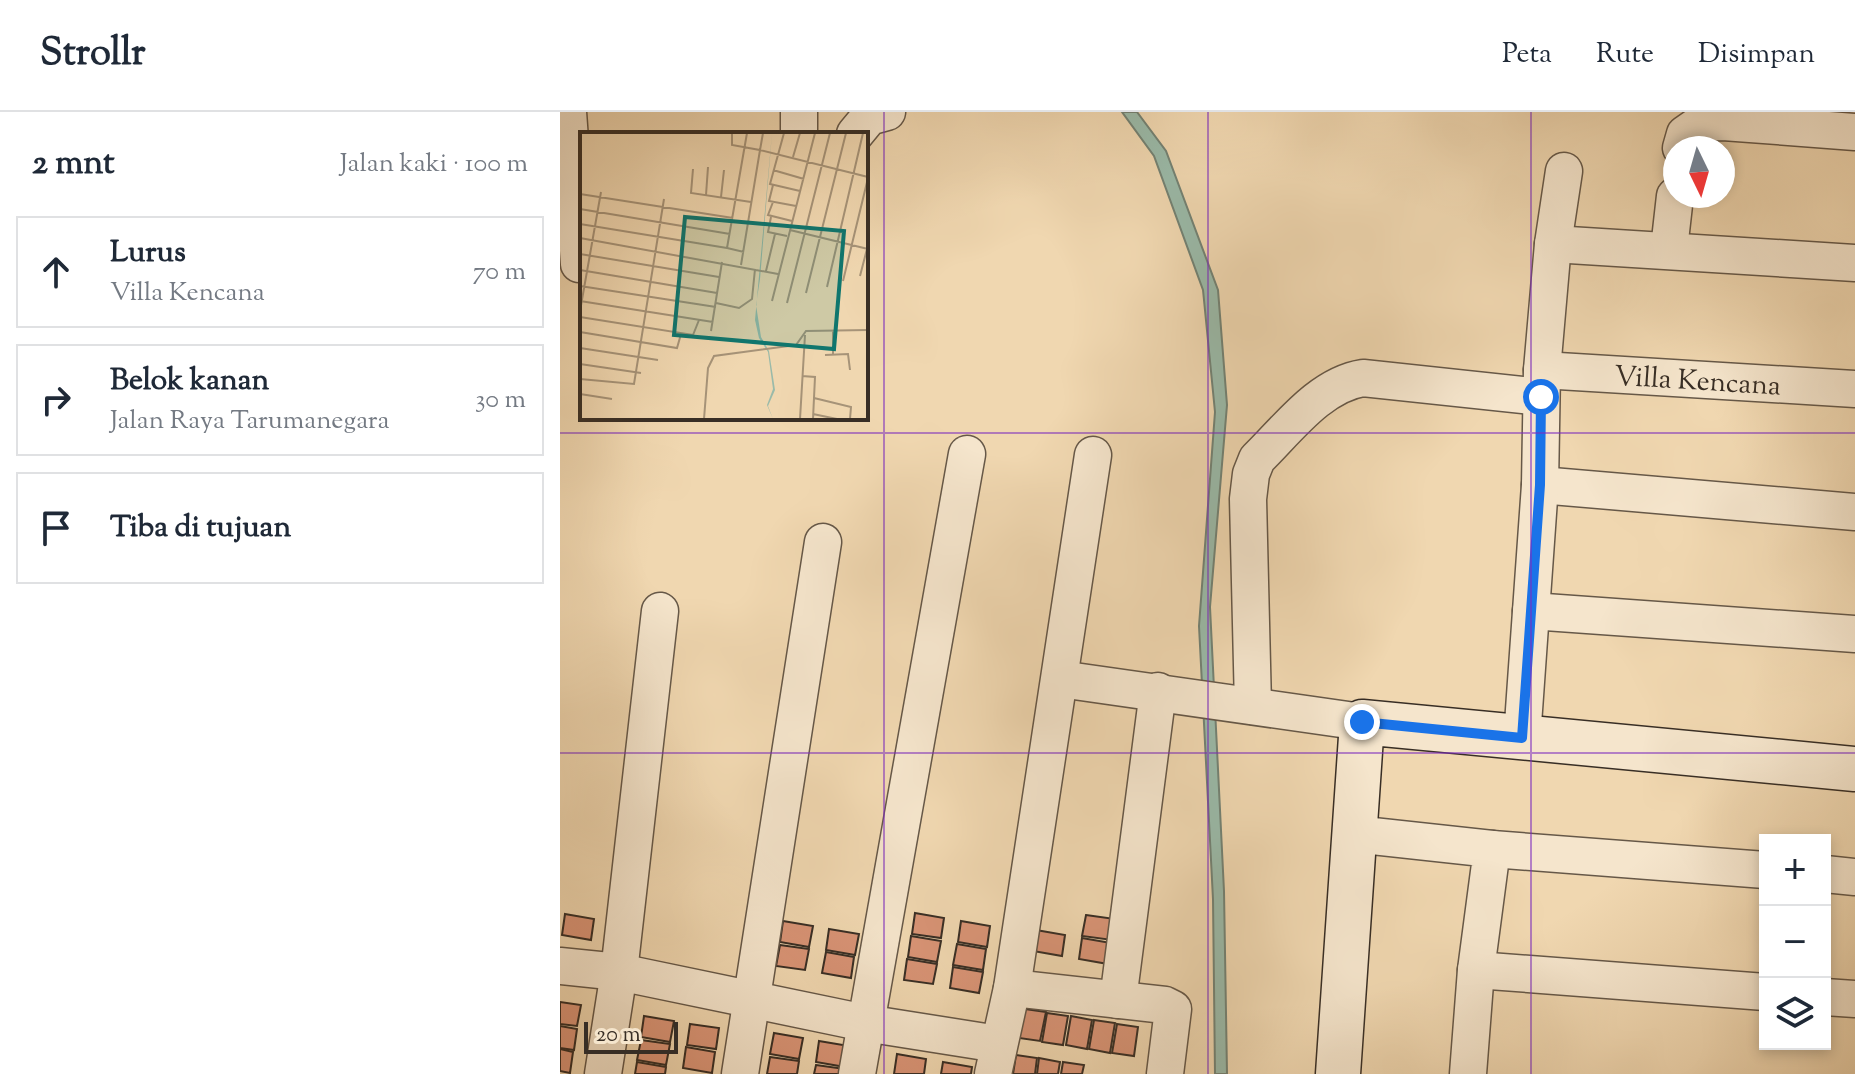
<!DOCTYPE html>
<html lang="id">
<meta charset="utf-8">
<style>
:root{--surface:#fff;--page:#f2f2f3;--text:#1f2937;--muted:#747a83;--line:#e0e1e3}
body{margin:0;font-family:"Sorts Mill Goudy",serif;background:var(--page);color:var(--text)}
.controls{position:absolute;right:24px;bottom:24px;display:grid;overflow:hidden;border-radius:0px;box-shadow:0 4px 12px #0003}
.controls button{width:72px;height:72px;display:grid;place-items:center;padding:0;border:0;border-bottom:2px solid var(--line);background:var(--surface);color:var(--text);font:40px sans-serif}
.compass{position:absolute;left:1103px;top:24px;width:72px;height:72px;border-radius:50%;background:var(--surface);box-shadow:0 4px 12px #0003;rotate:175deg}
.scale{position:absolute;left:24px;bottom:20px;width:94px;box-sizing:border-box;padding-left:8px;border:4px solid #382e25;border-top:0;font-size:22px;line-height:28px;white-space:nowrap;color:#382e25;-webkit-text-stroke:6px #f5e5cc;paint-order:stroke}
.stop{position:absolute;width:24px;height:24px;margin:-18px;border:6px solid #1a73e8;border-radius:50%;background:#fff}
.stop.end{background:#1a73e8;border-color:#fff;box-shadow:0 2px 8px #0008}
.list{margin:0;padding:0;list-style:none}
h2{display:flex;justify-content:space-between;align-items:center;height:104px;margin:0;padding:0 32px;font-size:34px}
h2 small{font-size:26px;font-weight:400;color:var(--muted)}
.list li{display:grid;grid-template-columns:52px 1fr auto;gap:24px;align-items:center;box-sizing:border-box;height:112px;margin:0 16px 16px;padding:0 16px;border:2px solid var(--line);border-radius:0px}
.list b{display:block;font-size:30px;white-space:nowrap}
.list p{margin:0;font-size:26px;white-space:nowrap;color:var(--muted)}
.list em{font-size:26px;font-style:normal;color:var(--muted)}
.icon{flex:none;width:44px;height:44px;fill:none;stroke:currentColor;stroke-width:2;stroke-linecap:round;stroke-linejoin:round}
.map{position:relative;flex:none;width:1295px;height:962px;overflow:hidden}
header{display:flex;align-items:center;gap:48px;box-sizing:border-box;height:112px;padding:0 40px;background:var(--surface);border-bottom:2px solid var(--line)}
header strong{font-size:38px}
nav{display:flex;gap:44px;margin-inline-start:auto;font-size:28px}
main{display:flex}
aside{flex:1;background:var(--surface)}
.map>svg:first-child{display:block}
</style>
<header>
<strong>Strollr</strong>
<nav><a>Peta</a><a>Rute</a><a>Disimpan</a></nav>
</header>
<main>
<aside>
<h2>2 mnt<small>Jalan kaki · 100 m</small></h2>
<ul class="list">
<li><svg class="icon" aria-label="ahead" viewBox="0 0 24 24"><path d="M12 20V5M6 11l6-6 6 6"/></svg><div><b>Lurus</b><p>Villa Kencana</p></div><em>70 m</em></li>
<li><svg class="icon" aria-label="right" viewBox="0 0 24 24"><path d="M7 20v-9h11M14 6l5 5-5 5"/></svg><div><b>Belok kanan</b><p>Jalan Raya Tarumanegara</p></div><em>30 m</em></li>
<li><svg class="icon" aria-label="arrive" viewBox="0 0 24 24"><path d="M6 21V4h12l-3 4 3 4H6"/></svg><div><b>Tiba di tujuan</b></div></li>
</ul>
</aside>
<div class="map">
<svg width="1295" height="962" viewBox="0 0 1295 962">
<rect width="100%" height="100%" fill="#f0d7b0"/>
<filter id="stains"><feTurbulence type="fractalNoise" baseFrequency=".0025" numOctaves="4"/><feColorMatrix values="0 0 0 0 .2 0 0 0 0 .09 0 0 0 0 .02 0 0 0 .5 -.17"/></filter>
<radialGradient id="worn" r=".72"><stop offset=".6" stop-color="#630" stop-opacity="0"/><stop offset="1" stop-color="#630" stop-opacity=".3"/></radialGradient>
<polygon fill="#9abaa9" stroke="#738274" stroke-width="2" points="562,0 577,0 606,39 658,178 667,293 650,495 664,779 667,962 655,962 653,787 639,514 655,300 643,178 594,44"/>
<g fill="#d99476" stroke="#382e25" stroke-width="2">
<polygon points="355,801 384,806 381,826 352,822"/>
<polygon points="5,802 34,807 31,828 2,823"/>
<polygon points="526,803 555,807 552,828 522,824"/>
<polygon points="223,809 253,814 249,835 220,830"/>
<polygon points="401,809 430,814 427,835 398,830"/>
<polygon points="269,817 299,822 295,843 266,838"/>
<polygon points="476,818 505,823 502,844 473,839"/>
<polygon points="351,824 381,829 377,850 348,845"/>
<polygon points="522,826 551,831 548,852 519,847"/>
<polygon points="397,832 426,837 423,858 393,853"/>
<polygon points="220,833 249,837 245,858 216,854"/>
<polygon points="266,840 294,845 291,866 262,861"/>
<polygon points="347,847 377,852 373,872 344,868"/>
<polygon points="393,855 423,860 419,881 390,876"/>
<polygon points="0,890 21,893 17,914 0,912"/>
<polygon points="465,897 486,900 480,929 459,926"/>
<polygon points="487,901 508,904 503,933 482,930"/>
<polygon points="84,904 114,909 110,930 81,925"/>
<polygon points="511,904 532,908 527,937 506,933"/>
<polygon points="534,908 555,911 550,941 529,937"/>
<polygon points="130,912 159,916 156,937 127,933"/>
<polygon points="557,912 578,915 574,944 552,941"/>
<polygon points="0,914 17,917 14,938 0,936"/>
<polygon points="214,921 243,926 239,947 210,942"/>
<polygon points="81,928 110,932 106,953 77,948"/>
<polygon points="259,929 289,934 285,955 256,950"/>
<polygon points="126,935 155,940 152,961 123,956"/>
<polygon points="0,937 13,940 10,961 0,959"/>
<polygon points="337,942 366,947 364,962 334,962"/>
<polygon points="456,943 477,946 475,962 453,962"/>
<polygon points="210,945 239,949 237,962 207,962"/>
<polygon points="479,946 500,950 498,962 477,962"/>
<polygon points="77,950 106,955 105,962 75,962"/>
<polygon points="383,950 412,955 411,962 381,962"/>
<polygon points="503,950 524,953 522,962 501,962"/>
<polygon points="256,953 285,957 284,962 254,962"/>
</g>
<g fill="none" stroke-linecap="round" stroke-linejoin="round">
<defs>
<g id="street">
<polyline points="8,0 19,152"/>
<polyline points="239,22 239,0"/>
<polyline points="295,22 309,5 327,0"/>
<polyline points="1121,36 1125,22 1141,11 1163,10 1295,20"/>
<polyline points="993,132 1295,151"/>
<polyline points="1109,137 1115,84"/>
<path id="s1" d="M982,258l313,19"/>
<polyline points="980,373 1295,400"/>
<polyline points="971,499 1295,522"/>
<polyline points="500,567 802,610"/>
<path d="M693,594l-5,-207 3,-25 6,-15c30,-29 62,-74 106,-81l178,19"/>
<polyline points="962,626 980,373 982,258 993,132 1004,59"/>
<polyline points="794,722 932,737 916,858 908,962"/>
<polyline points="932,737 1205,758"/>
<polyline points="1265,762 1295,765"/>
<polyline points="0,854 59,860 305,911 438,932"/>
<polyline points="916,858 1205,880"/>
<polyline points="452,876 605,893 613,897 605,962"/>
<polyline points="1265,885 1295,887"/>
<polyline points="558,888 598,579"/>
<polyline points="43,962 59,860 100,499"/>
<polyline points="180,962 263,430"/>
<polyline points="297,962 407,342"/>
<polyline points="433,962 452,876 533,343"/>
</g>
<polyline id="secondary" points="778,962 802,610 1295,657"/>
</defs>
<use href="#street" stroke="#665848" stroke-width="39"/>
<use href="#secondary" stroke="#382e25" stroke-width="47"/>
<use href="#street" stroke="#f5e5cc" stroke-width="36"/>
<use href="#secondary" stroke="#f5e5cc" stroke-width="44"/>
</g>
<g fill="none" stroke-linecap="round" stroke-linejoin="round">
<polyline stroke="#1a73e8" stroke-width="10" points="802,610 962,626 980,373 981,285"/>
</g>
<path fill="none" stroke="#7b2cbf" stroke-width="2" stroke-opacity="0.55" d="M324,0v962M648,0v962M971,0v962M0,321h1295M0,641h1295"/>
<g text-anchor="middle" stroke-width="6" stroke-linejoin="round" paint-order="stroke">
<g font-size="28" fill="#382e25" stroke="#f5e5cc">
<text dy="10" stroke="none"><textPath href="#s1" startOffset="156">Villa Kencana</textPath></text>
</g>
</g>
<g transform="translate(20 20)">
<rect width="288" height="288" fill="#f0d7b0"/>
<path d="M192,1l-12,146 -4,26 5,32 8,14 6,39 -7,16 5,13 -6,-14 6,-16 -5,-37 -9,-14 -4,-18z" fill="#9abaa9"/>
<path fill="none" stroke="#a69378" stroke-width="2" d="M152,1v12l28,5 3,-17M204,1l-14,51 30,7M213,25l7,-24M113,37l-2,24 60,9M193,38l31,9M193,53l-4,16 27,5M0,62l153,24M126,63l2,-28M141,65l3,-27M193,70l-5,13 24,6M0,77l150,25M191,85l-3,15 19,4M0,92l147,24M210,98l78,19M0,106l198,36M164,120l-17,-4 20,-115M0,122l139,23M161,133l19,-115 108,27M0,138l137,23M186,139l9,-37M280,144l8,-31M263,149l25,-103M0,154l136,21M247,155l36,-154M226,161l40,-160M0,169l133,21M192,169l43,-168M136,171l23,5 13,-9 3,-30M207,171l43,-170M0,179l21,-119M0,185l113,18 6,-15M131,199l11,-69M0,200l97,16 4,-14M0,216l78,12M245,223l23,-1 2,16M253,223v-25M0,232l61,9M222,244l13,1 -2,42M0,247l54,5 30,-185M0,262l32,5M234,266l37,9 -1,12M233,282l24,5M124,287l4,-51 6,-12 82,-11 10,-14 62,-1M220,287l5,-84"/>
<path fill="#0f766e" fill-opacity="0.15" stroke="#0f766e" stroke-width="4" d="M105,85l159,14 -10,118 -160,-14z"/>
<rect width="288" height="288" fill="none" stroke="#382e25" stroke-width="4"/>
</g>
<rect width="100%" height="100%" filter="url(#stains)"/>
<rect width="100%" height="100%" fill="url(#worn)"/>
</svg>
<div class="controls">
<button>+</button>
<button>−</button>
<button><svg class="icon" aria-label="layers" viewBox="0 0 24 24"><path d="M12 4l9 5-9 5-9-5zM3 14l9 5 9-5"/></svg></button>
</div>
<svg class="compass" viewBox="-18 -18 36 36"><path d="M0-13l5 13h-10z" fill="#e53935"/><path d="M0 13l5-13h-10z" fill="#747a83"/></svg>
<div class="scale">20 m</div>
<div class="stop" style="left:981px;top:285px"></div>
<div class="stop end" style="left:802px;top:610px"></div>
</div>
</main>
